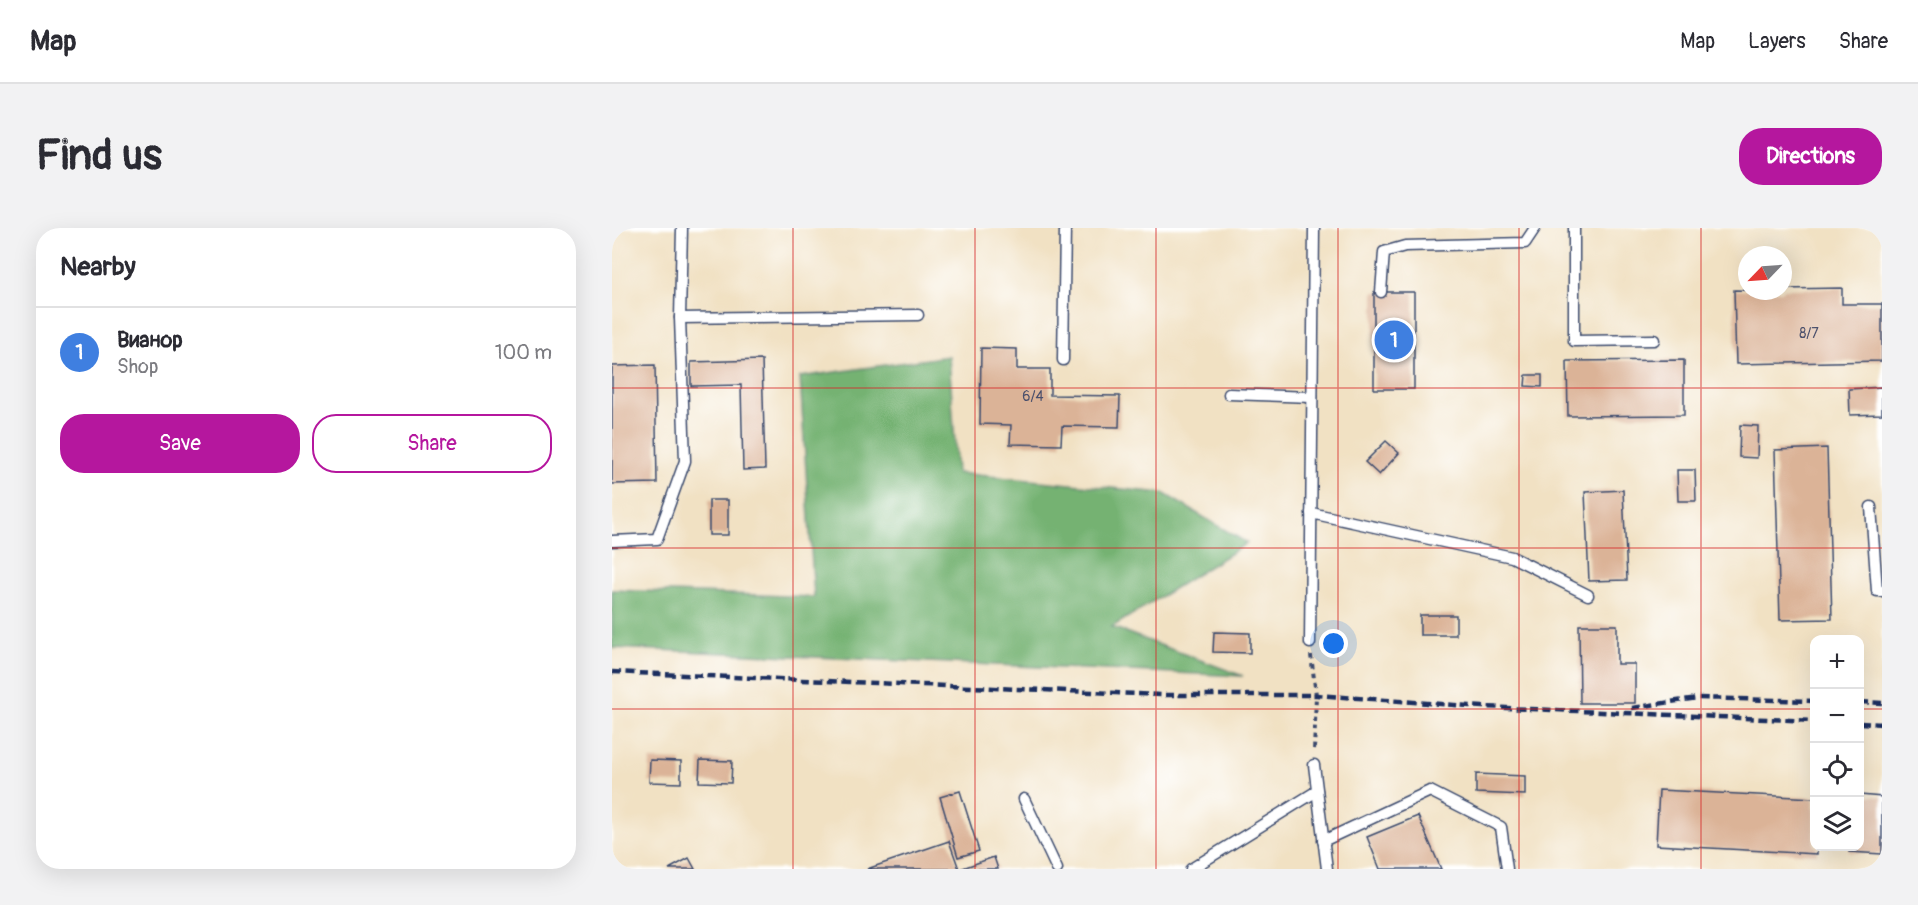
<!DOCTYPE html>
<meta charset="utf-8">
<style>
:root{--surface:#fff;--page:#f2f2f3;--text:#2b2b33;--muted:#7c7c81;--line:#e1e1e2;--accent:#b5179e}
body{margin:0;font-family:Pangolin,sans-serif;background:var(--page);color:var(--text)}
.controls{position:absolute;right:18px;bottom:18px;display:grid;overflow:hidden;border-radius:12px;box-shadow:0 6px 24px #0002}
.controls button{width:54px;height:54px;display:grid;place-items:center;padding:0;border:0;border-bottom:2px solid var(--line);background:var(--surface);color:var(--text);font:30px sans-serif}
.compass{position:absolute;left:1126px;top:18px;width:54px;height:54px;border-radius:50%;background:var(--surface);box-shadow:0 6px 24px #0002;rotate:245deg}
.you{position:absolute;left:722px;top:416px;width:21px;height:21px;margin:-15px;border:4px solid #fff;border-radius:50%;background:#1a73e8;box-shadow:0 0 0 9px #1a73e833}
.badge{display:grid;place-items:center;width:39px;height:39px;border-radius:50%;background:var(--accent);color:#fff;font-size:20px;font-weight:700}
.pin{position:absolute;translate:-50% -50%;border:3px solid #fff;box-shadow:0 2px 6px #0006}
.list{margin:0;padding:0;list-style:none}
h2{display:flex;justify-content:space-between;align-items:center;height:78px;margin:0;padding:0 24px;font-size:26px}
h2 small{font-size:20px;font-weight:400;color:var(--muted)}
.list li{display:grid;grid-template-columns:39px 1fr auto;gap:18px;align-items:center;box-sizing:border-box;height:90px;padding:0 24px;border-top:2px solid var(--line)}
.list b{display:block;font-size:22px;white-space:nowrap}
.list p{margin:0;font-size:20px;white-space:nowrap;color:var(--muted)}
.list em{font-size:20px;font-style:normal;color:var(--muted)}
.actions{display:flex;gap:12px;padding:18px 24px}
.actions a{flex:1;padding:14px 0;border:2px solid var(--accent);border-radius:24px;text-align:center;font-size:21px;color:var(--accent)}
.actions .main{background:var(--accent);color:#fff}
.icon{flex:none;width:33px;height:33px;fill:none;stroke:currentColor;stroke-width:2;stroke-linecap:round;stroke-linejoin:round}
.map{position:relative;flex:none;width:1270px;height:641px;overflow:hidden;border-radius:24px}
header{display:flex;align-items:center;gap:36px;box-sizing:border-box;height:84px;padding:0 30px;background:var(--surface);border-bottom:2px solid var(--line)}
header strong{font-size:28px}
nav{display:flex;gap:33px;margin-inline-start:auto;font-size:21px}
.intro{display:flex;align-items:center;justify-content:space-between;box-sizing:border-box;height:144px;padding:0 36px}
h1{margin:0;font-size:42px}
.button{padding:15px 27px;border-radius:24px;background:var(--accent);color:#fff;font-size:21px;font-weight:700}
main{display:flex;gap:36px;padding:0 36px}
aside{flex:1;background:var(--surface);border-radius:24px;box-shadow:0 6px 24px #0002}
.map>svg:first-child{display:block}
</style>
<header>
<strong>Map</strong>
<nav><a>Map</a><a>Layers</a><a>Share</a></nav>
</header>
<div class="intro"><h1>Find us</h1><a class="button">Directions</a></div>
<main>
<aside>
<h2>Nearby<small></small></h2>
<ul class="list">
<li><span class="badge" style="background:#3f7fe0">1</span><div><b>Вианор</b><p>Shop</p></div><em>100 m</em></li>
</ul>
<div class="actions"><a class="main">Save</a><a>Share</a></div>
</aside>
<div class="map">
<svg width="1270" height="641" viewBox="0 0 1270 641">
<rect width="100%" height="100%" fill="#fff"/>
<filter id="ink" filterUnits="userSpaceOnUse"><feTurbulence type="fractalNoise" baseFrequency=".0167" numOctaves="2"/><feDisplacementMap in="SourceGraphic" scale="12" xChannelSelector="R" yChannelSelector="G"/><feConvolveMatrix kernelMatrix="1 2 1 2 8 2 1 2 1" color-interpolation-filters="sRGB"/></filter>
<filter id="wash" filterUnits="userSpaceOnUse"><feTurbulence type="fractalNoise" baseFrequency=".008" numOctaves="4" result="noise"/><feDisplacementMap in="SourceGraphic" scale="24" xChannelSelector="R" yChannelSelector="G"/><feGaussianBlur stdDeviation="1.35" result="paint"/><feColorMatrix in="noise" values="0 0 0 0 0 0 0 0 0 0 0 0 0 0 0 0 0 1.4 0 .05"/><feComposite in="paint" operator="in"/></filter>
<g filter="url(#wash)">
<rect width="100%" height="100%" fill="#f1e1c3"/>
<polygon fill="#74b272" stroke="#487068" stroke-width="1.5" points="337,128 345,245 551,265 635,315 500,399 631,448 0,420 0,362 202,369 188,149"/>
<g id="blocks">
<g fill="#dbb397">
<polygon points="1230,60 1230,76 1270,76 1270,133 1124,136 1122,62 1171,63 1171,61"/>
<rect x="762" y="64" width="40" height="97"/>
<polygon points="369,120 405,121 405,141 438,141 438,167 508,168 507,199 450,198 449,217 398,216 399,197 368,196"/>
<polygon points="150,132 153,241 131,242 129,157 79,158 79,134"/>
<polygon points="1072,132 1072,187 956,188 955,133"/>
<polygon points="43,137 45,255 0,256 0,138"/>
<polygon points="914,147 930,147 930,159 913,158"/>
<polygon points="1270,159 1270,186 1238,187 1237,161"/>
<polygon points="1128,197 1146,198 1145,230 1127,229"/>
<polygon points="774,213 787,225 767,247 753,234"/>
<polygon points="1215,220 1220,391 1168,392 1163,222"/>
<polygon points="1065,242 1083,242 1084,273 1066,273"/>
<polygon points="1011,262 1015,352 977,353 973,264"/>
<rect x="97" y="272" width="19" height="35"/>
<rect x="808" y="387" width="36" height="20"/>
<polygon points="967,397 1005,397 1005,436 1023,436 1023,475 968,475"/>
<polygon points="602,404 638,405 638,425 601,424"/>
<polygon points="38,532 69,533 69,555 37,554"/>
<polygon points="88,532 120,533 119,555 87,554"/>
<polygon points="864,546 913,548 913,567 864,565"/>
<polygon points="1047,562 1202,570 1202,618 1205,618 1205,626 1044,617"/>
<polygon points="348,563 367,623 346,629 328,569"/>
<polygon points="1248,567 1270,569 1270,626 1237,624 1237,618 1248,618"/>
<polygon points="806,588 829,641 768,641 755,609"/>
<polygon points="337,613 347,641 255,641"/>
<polygon points="382,629 386,641 348,641"/>
<polygon points="77,630 83,641 57,641"/>
</g>
</g>
</g>
<g filter="url(#ink)">
<use href="#blocks" fill-opacity="0" stroke="#3b4a6d" stroke-width="1.5"/>
<g fill="none" stroke-linecap="round" stroke-linejoin="round">
<defs>
<g id="lane">
<polyline points="962,0 962,113 1042,112"/>
<polyline points="769,64 772,24 793,18 913,15 923,0"/>
<polyline points="68,90 306,87"/>
<polyline points="451,132 453,0"/>
<polyline points="617,166 700,169"/>
<polyline points="1259,279 1265,363 1270,363"/>
<polyline points="699,285 900,329 976,367"/>
<polyline points="0,313 45,311 73,233 68,90 70,0"/>
<polyline points="698,415 702,0"/>
<polyline points="702,537 715,641"/>
<polyline points="412,571 445,641"/>
<polyline points="711,613 818,563 889,599 895,641"/>
<polyline points="579,641 705,563"/>
</g>
</defs>
<use href="#lane" stroke="#3b4a6d" stroke-width="13"/>
<polyline stroke="#3b4a6d" stroke-width="4" stroke-dasharray="4.5 4.5" stroke-linecap="butt" points="699,427 704,467 702,524"/>
<use href="#lane" stroke="#fff" stroke-width="10"/>
<g stroke="#1b2f5e" stroke-width="4.5" stroke-dasharray="9 4.5" stroke-linecap="butt">
<polyline points="0,444 550,467 704,467 871,479 1202,493"/>
<polyline points="1248,474 1270,475"/>
<polyline points="1020,480 1085,470 1202,473"/>
<polyline points="1248,495 1270,496"/>
</g>
</g>
</g>
<path fill="none" stroke="#d62828" stroke-width="1.5" stroke-opacity="0.55" d="M181,0v641M363,0v641M544,0v641M726,0v641M907,0v641M1089,0v641M0,160h1270M0,320h1270M0,481h1202M1248,481h22"/>
<g text-anchor="middle" stroke-width="4.5" stroke-linejoin="round" paint-order="stroke">
<g font-size="14" fill="#4b506c">
<text x="1197" y="110">8/7</text>
<text x="421" y="173">6/4</text>
</g>
</g>
</svg>
<div class="controls">
<button>+</button>
<button>−</button>
<button><svg class="icon" aria-label="locate" viewBox="0 0 24 24"><circle cx="12" cy="12" r="6"/><path d="M12 2v4M12 18v4M2 12h4M18 12h4"/></svg></button>
<button><svg class="icon" aria-label="layers" viewBox="0 0 24 24"><path d="M12 4l9 5-9 5-9-5zM3 14l9 5 9-5"/></svg></button>
</div>
<svg class="compass" viewBox="-18 -18 36 36"><path d="M0-13l5 13h-10z" fill="#e53935"/><path d="M0 13l5-13h-10z" fill="#7c7c81"/></svg>
<div class="you"></div>
<div class="pin badge" style="left:782px;top:112px;background:#3f7fe0">1</div>
</div>
</main>
